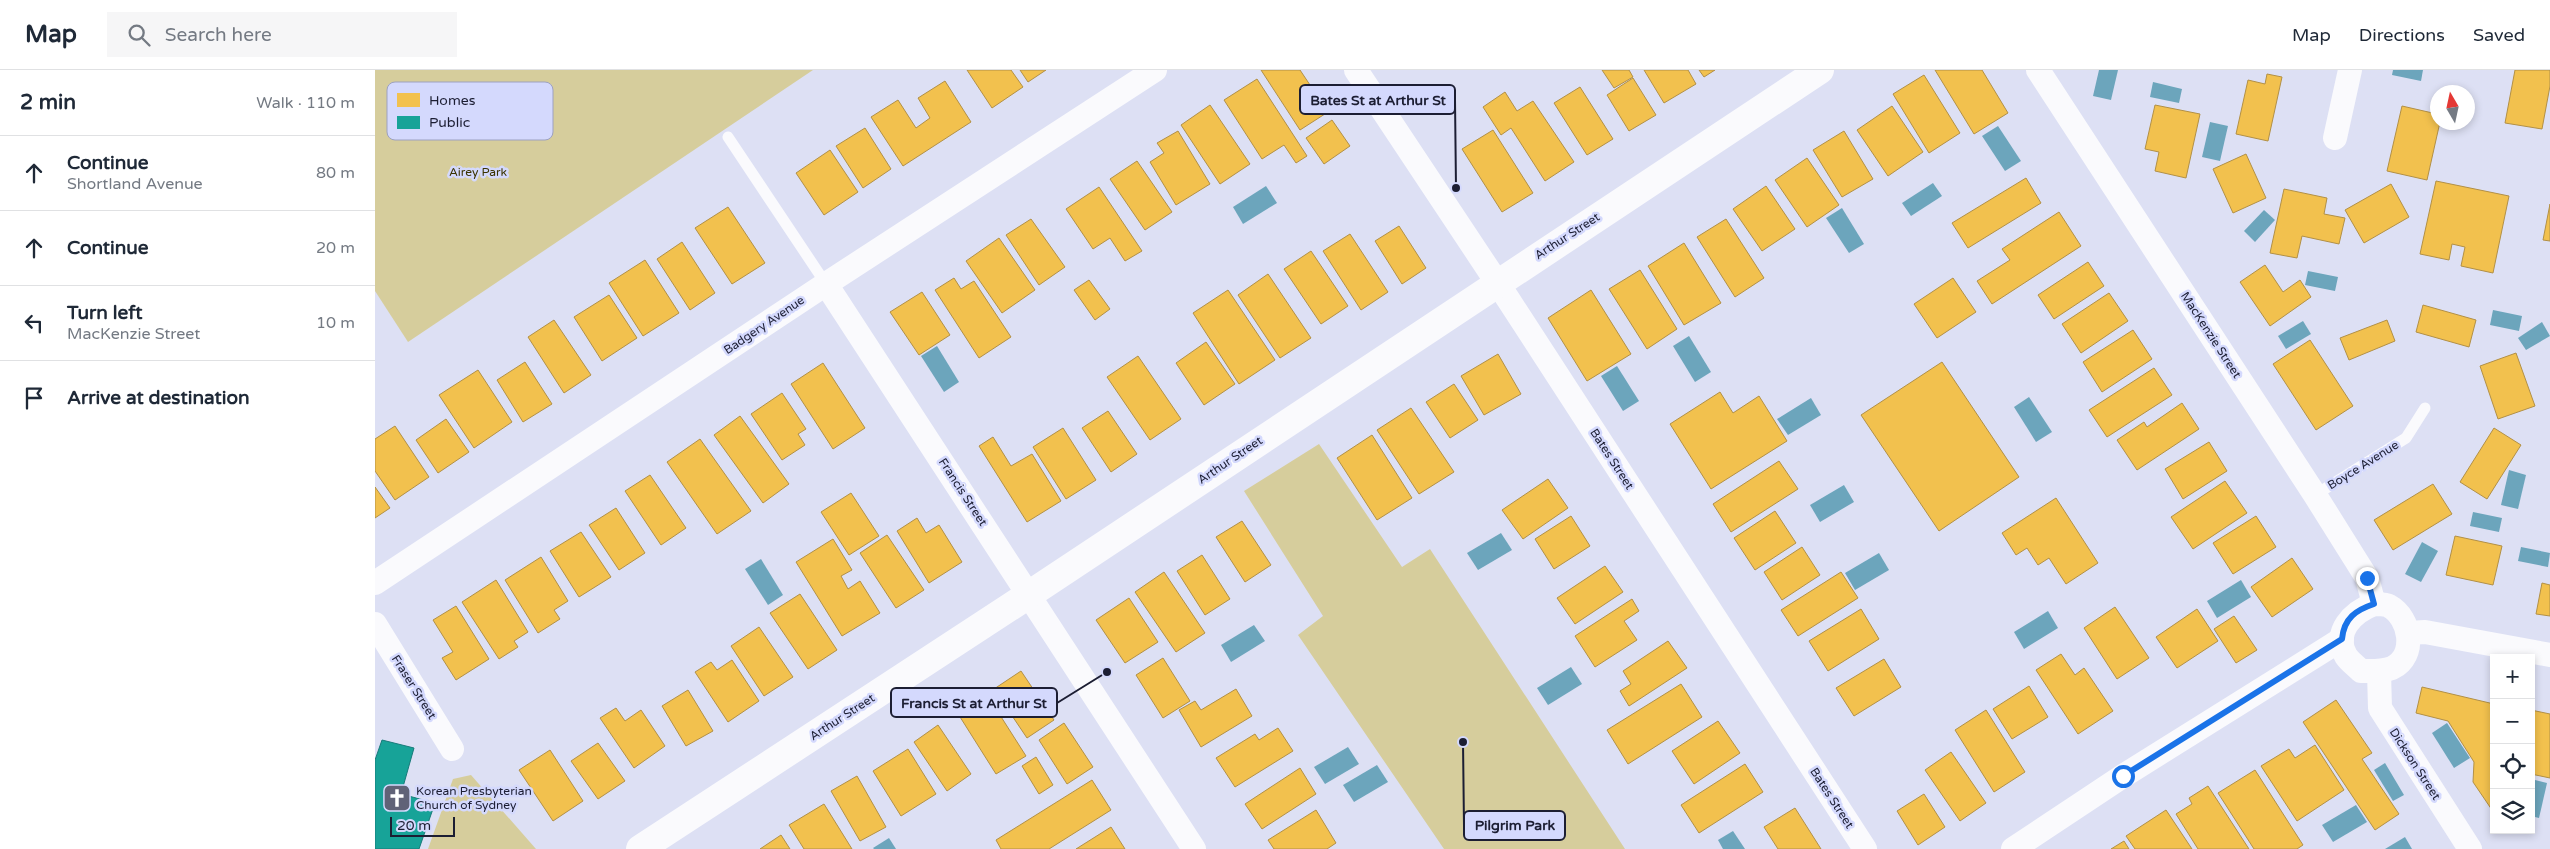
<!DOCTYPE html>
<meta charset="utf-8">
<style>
:root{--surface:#fff;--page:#f6f6f7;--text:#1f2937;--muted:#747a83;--line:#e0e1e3}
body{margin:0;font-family:"Varela Round",sans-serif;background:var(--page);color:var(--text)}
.controls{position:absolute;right:15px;bottom:15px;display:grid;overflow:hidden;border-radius:0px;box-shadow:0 2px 8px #0003}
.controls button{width:45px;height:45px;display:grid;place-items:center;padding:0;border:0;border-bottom:1px solid var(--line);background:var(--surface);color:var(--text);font:25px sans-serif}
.compass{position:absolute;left:2055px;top:15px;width:45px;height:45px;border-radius:50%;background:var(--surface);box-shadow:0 2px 8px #0003;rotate:351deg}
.scale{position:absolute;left:15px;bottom:12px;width:65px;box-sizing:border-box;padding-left:5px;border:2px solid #1c1e33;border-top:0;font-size:14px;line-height:18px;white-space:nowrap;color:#1c1e33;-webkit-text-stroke:4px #d4d9fd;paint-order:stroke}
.stop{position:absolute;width:15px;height:15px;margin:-11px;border:4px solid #1a73e8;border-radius:50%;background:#fff}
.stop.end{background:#1a73e8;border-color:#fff;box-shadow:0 1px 5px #0008}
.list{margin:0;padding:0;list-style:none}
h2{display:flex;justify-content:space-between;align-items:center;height:65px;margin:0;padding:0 20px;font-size:21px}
h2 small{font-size:16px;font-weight:400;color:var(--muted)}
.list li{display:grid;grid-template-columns:32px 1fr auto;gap:15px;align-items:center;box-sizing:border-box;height:75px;padding:0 20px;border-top:1px solid var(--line)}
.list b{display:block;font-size:19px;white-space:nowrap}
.list p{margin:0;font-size:16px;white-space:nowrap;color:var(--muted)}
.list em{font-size:16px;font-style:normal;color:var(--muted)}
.icon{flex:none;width:28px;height:28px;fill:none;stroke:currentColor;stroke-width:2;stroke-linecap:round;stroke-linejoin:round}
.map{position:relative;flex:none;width:2175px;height:779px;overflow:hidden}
header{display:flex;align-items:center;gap:30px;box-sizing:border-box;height:70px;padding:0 25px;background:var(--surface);border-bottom:1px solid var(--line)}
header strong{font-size:24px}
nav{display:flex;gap:28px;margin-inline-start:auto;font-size:18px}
.search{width:350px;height:45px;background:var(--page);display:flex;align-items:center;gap:12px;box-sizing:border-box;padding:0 18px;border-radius:0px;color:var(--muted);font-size:19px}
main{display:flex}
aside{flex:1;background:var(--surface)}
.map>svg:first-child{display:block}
</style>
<header>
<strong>Map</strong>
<div class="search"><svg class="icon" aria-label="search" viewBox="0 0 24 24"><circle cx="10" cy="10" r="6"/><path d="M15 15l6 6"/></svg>Search here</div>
<nav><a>Map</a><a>Directions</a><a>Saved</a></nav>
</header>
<main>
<aside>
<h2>2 min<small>Walk · 110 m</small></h2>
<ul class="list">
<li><svg class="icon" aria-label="ahead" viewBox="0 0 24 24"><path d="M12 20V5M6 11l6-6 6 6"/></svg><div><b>Continue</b><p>Shortland Avenue</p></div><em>80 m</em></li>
<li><svg class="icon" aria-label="ahead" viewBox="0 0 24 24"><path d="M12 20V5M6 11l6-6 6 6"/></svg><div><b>Continue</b></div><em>20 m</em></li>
<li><svg class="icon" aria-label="left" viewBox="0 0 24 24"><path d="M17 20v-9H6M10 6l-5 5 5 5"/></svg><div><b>Turn left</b><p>MacKenzie Street</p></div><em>10 m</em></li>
<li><svg class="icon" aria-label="arrive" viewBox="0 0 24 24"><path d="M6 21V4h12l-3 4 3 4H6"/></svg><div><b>Arrive at destination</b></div></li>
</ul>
</aside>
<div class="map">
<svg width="2175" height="779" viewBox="0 0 2175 779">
<rect width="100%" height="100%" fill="#dde0f4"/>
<g fill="#d6cd9c">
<polygon points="0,0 438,0 33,272 0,221"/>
<polygon points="944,374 1027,497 1055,479 1250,779 1069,779 923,565 948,546 869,421"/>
<polygon points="96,705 161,779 53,779 78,709"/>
</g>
<g fill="#6ca5bc">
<polygon points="1724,0 1743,0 1736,30 1718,26"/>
<polygon points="2018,0 2048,0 2046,11 2017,5"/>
<polygon points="1778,12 1807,19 1804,33 1775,27"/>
<polygon points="1835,52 1853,56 1845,91 1827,87"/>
<polygon points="1623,56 1646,91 1630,101 1607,66"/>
<polygon points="1558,113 1567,126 1536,146 1527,133"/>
<polygon points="891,116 902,133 868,154 858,137"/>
<polygon points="1467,138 1489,174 1474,183 1451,148"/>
<polygon points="1889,140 1900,150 1880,172 1869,161"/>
<polygon points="1933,201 1963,207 1960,221 1930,215"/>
<polygon points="2118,240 2147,246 2144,261 2115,255"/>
<polygon points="1928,251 1936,264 1911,279 1903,266"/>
<polygon points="2167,252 2175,266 2151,280 2143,268"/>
<polygon points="1314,266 1336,302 1320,312 1298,276"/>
<polygon points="562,276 584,312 569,322 546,286"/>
<polygon points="1242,296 1264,331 1248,341 1226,306"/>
<polygon points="1654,327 1677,362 1661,372 1639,337"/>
<polygon points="1436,328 1446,345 1413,365 1402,349"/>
<polygon points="2134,400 2151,405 2143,439 2126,435"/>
<polygon points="1469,415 1479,432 1445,452 1435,435"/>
<polygon points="2098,442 2127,448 2124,462 2095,456"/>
<polygon points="1126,463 1137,480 1103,500 1092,483"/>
<polygon points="2047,472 2063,481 2046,512 2030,504"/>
<polygon points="2146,477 2175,483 2173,497 2143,491"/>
<polygon points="1504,483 1514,500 1480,520 1470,503"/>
<polygon points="386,489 408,525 393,535 370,499"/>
<polygon points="1866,510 1876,527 1842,548 1832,531"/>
<polygon points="1673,541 1683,558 1649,579 1639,562"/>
<polygon points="879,555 890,571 856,592 846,575"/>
<polygon points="1196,597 1207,614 1173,635 1162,618"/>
<polygon points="2072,653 2095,688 2079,698 2057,663"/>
<polygon points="973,677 984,694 950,714 939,697"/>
<polygon points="2010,693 2029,725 2018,731 1999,700"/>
<polygon points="1002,695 1013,712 979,732 968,715"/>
<polygon points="2156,709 2172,713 2164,748 2156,746"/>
<polygon points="1981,735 1992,752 1958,772 1947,755"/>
<polygon points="1358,761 1370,779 1348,779 1343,770"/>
<polygon points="2030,767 2037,779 2010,779"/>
<polygon points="514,768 521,779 499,779 498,778"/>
</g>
<g fill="#f2c14e" stroke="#b29046">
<polygon points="592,0 636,0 648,17 617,38"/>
<polygon points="645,0 671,0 653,12"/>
<polygon points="886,0 925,0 953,42 925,60"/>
<polygon points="1227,0 1254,0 1258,7 1239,18"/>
<polygon points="1269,0 1313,0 1321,14 1289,33"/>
<polygon points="1324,0 1340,0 1329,7"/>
<polygon points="1560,0 1607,0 1633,43 1599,64"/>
<polygon points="2140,0 2175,0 2175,16 2167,59 2130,53"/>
<polygon points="1892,4 1907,7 1893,71 1861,64 1873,10 1890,14"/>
<polygon points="1549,5 1585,63 1554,83 1518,24"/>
<polygon points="1258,8 1281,45 1254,61 1232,25"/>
<polygon points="882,9 932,86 921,93 909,75 887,89 849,30"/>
<polygon points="570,11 596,52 528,96 496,47 523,30 541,58 555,48 543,28"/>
<polygon points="1205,17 1238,69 1212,85 1179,33"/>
<polygon points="1130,22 1142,41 1158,31 1199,92 1170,111 1136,58 1126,65 1108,37"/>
<polygon points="835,35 875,94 845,114 806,55"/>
<polygon points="1780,35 1825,44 1811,108 1780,101 1784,82 1770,79"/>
<polygon points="1517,36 1548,82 1513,106 1482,60"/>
<polygon points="2027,36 2062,44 2062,52 2065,52 2052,110 2012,101"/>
<polygon points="957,50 975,76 949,94 931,68"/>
<polygon points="490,58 516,99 488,118 461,76"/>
<polygon points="1118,60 1158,123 1127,142 1087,79"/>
<polygon points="803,61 835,114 801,135 775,92 789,83 782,73"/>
<polygon points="1469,61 1498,109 1467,127 1438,80"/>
<polygon points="455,80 483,122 449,145 421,103"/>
<polygon points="1871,84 1891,128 1858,143 1838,99"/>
<polygon points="1432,88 1464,135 1432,157 1400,110"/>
<polygon points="762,91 797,142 770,160 735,109"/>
<polygon points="1651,108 1666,133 1593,178 1577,153"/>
<polygon points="2061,111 2134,126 2118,203 2086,196 2090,177 2077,174 2074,190 2045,184"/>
<polygon points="2016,114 2034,147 1989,173 1970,140"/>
<polygon points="1391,116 1420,159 1387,181 1358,139"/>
<polygon points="724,117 767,181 750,191 735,168 718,179 691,139"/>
<polygon points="1909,119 1952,128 1949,144 1970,148 1964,174 1927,166 1922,188 1895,183"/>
<polygon points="2175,134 2175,171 2168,170"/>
<polygon points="353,137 390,193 357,214 320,158"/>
<polygon points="1684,142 1706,176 1617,234 1602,211 1635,190 1627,179"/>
<polygon points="656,149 690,197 664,215 631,165"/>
<polygon points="1351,149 1389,208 1360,227 1322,167"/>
<polygon points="1024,156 1051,198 1027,214 1000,171"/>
<polygon points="975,164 1013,222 986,240 948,181"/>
<polygon points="624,168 660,220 627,243 591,191"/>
<polygon points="307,172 340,223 315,240 282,189"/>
<polygon points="1309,173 1346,233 1309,255 1273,196"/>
<polygon points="936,181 973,236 946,254 909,199"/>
<polygon points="270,190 304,243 268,266 234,213"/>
<polygon points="1713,192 1729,216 1679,249 1663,225"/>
<polygon points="1890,195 1908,222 1925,210 1936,227 1895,256 1865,212"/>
<polygon points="1265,200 1302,259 1272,279 1234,219"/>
<polygon points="893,204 936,268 905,288 863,225"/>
<polygon points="579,208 586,219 599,211 636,267 604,288 560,220"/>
<polygon points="1578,208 1601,242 1562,268 1539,234"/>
<polygon points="714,210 735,239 720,250 699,220"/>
<polygon points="853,220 900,290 864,314 818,243"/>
<polygon points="1216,220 1256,284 1212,311 1173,248"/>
<polygon points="547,222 575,265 544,285 515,242"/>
<polygon points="1734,223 1753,251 1706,283 1687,254"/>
<polygon points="234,225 262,268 227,291 199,247"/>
<polygon points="2048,235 2101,250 2094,277 2041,262"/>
<polygon points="179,250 216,305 189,323 153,267"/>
<polygon points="2012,250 2020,271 1974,290 1965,268"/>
<polygon points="1758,260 1777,289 1727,322 1708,292"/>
<polygon points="1935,270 1978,336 1941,360 1898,294"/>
<polygon points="831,272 860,314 829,335 801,293"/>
<polygon points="2141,283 2160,336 2123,349 2105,296"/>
<polygon points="1123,284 1146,324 1109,345 1086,306"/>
<polygon points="763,286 806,349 775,370 732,307"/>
<polygon points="150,292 177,334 148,352 122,310"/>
<polygon points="1567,292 1644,407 1564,461 1486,345"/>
<polygon points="448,293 490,358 458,379 416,314"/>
<polygon points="1779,298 1797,325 1732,367 1714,340"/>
<polygon points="103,300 137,352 99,378 64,325"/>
<polygon points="1079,314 1103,350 1075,368 1051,332"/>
<polygon points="1345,322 1358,343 1384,326 1412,371 1336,419 1295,354"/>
<polygon points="407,323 431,359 423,364 430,375 407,390 376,344"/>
<polygon points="1807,333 1824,359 1762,400 1742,370 1769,352 1772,357"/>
<polygon points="1036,338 1079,402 1044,424 1002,360"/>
<polygon points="733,341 762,384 736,402 707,358"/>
<polygon points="365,346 414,414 388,433 339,365"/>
<polygon points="71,349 94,382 63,403 41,370"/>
<polygon points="20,356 54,407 20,430 0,401 0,369"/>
<polygon points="688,358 721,410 691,429 658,377"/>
<polygon points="2119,358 2146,375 2112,429 2085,412"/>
<polygon points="997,365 1037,428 1002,450 962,388"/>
<polygon points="618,367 636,396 657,384 686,431 652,452 604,376"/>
<polygon points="325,369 376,441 342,464 292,392"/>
<polygon points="1834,372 1852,401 1808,429 1790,399"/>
<polygon points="1404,391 1423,419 1356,462 1338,434"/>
<polygon points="275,405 311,458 286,475 250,421"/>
<polygon points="1173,409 1193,438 1148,469 1127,440"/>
<polygon points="1850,411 1872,443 1818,479 1796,447"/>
<polygon points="2058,414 2077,444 2018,480 1999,450"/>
<polygon points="0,417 15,438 0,448"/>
<polygon points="476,423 504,466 474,485 446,442"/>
<polygon points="1681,428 1723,493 1691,514 1674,488 1663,495 1652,478 1641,485 1627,463"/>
<polygon points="241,438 270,483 244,500 214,455"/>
<polygon points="1400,441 1421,473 1380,500 1359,468"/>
<polygon points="1196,446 1215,476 1179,499 1160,469"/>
<polygon points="1881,446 1901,477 1858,504 1838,473"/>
<polygon points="542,448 551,463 564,455 587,492 554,513 522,461"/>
<polygon points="867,451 896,495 870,512 841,467"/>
<polygon points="206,462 236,507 204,527 175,481"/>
<polygon points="512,465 549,520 521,538 485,483"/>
<polygon points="2080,466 2127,476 2118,515 2071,505"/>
<polygon points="458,469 477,500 466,506 473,519 485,511 505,543 467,566 421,492"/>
<polygon points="1427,477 1445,505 1407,530 1389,502"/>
<polygon points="827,485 855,529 830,545 802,501"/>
<polygon points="166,487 193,531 179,540 185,549 163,563 130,510"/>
<polygon points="1917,488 1938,519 1897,547 1876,517"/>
<polygon points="1230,496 1248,522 1200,554 1182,528"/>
<polygon points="789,502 830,563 801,582 760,522"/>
<polygon points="1466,502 1483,528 1423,566 1406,540"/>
<polygon points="121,510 153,562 139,571 143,577 124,589 87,532"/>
<polygon points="2167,513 2175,515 2175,546 2161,544"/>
<polygon points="425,524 462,580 433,599 395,543"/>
<polygon points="754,528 783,572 750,593 721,550"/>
<polygon points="1257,529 1264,541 1249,551 1262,570 1220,597 1200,566"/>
<polygon points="81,536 114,589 81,610 67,588 78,582 58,550"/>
<polygon points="1740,537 1774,588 1742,609 1709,558"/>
<polygon points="1486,539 1504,569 1453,601 1434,571"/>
<polygon points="1822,539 1843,571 1802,598 1781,567"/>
<polygon points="1859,546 1882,580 1861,593 1839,559"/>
<polygon points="384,557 418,607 389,626 356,576"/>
<polygon points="1293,571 1312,598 1254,636 1245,621 1256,614 1248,601"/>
<polygon points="1686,584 1700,605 1709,598 1738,641 1703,664 1661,600"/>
<polygon points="788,588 815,631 788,648 761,605"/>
<polygon points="1509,589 1526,617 1479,646 1461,618"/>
<polygon points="357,590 384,631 353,652 320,602 336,592 342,600"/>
<polygon points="646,601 679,650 652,668 619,619"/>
<polygon points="1306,614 1327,647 1253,694 1232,660"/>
<polygon points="1654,616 1673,647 1637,669 1618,639"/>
<polygon points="2047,617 2119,634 2117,740 2098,712 2099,692 2073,651 2041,643"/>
<polygon points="861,619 877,646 826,677 804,640 820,631 826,640"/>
<polygon points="313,620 338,661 311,676 287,636"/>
<polygon points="609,620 651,686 621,704 580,639"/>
<polygon points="1961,630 1997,683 1987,689 2024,744 2000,760 1928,652"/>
<polygon points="241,638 250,651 266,640 290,676 259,698 225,648"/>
<polygon points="1611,640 1650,702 1619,722 1580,660"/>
<polygon points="2156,640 2175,644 2175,708 2156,704"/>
<polygon points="1343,651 1365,683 1319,714 1297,681"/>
<polygon points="689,653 718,697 692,714 664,670"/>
<polygon points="563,655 596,704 572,721 539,672"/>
<polygon points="903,658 918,681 860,717 841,688 880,664 884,670"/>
<polygon points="223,673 250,711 223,729 196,691"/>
<polygon points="1940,675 1969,720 1922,751 1886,696 1914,679 1920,688"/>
<polygon points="533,679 561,724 526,746 498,701"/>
<polygon points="175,680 208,731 178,751 144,700"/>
<polygon points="1576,682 1611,733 1585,751 1550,700"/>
<polygon points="661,687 678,715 664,724 647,696"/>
<polygon points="1370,694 1388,722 1324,763 1306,735"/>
<polygon points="925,698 941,724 887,759 870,734"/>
<polygon points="1880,700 1928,775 1922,779 1879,779 1843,723"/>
<polygon points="482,706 511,757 485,771 456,721"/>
<polygon points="717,710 736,740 674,779 626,779 621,770"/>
<polygon points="1833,716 1874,779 1823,779 1801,744 1817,734 1814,728"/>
<polygon points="1549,724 1570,757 1543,775 1522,741"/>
<polygon points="449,734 477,779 429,779 414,755"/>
<polygon points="1420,738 1446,779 1403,779 1389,757"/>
<polygon points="941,740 961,773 952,779 899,779 893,770"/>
<polygon points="1791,740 1817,779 1760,779 1751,766"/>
<polygon points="736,757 750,779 701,779"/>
<polygon points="406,765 415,779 385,779"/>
<polygon points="1749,771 1754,779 1736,779"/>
</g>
<polygon fill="#17a398" stroke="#187b7a" points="7,670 39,678 26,724 60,733 44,779 0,779 0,690"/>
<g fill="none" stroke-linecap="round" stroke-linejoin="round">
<g stroke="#fafafd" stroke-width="11">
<polyline points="353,67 451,214"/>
<polyline points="1940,425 2031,368 2050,338"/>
</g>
<g stroke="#fafafd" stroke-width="24">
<polyline points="981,0 1133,229 1490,779"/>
<polyline points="1663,0 1940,425 1992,508 1999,534"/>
<polyline points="1960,68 1975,0"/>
<polyline points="451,214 819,779"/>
<polyline points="0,513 451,214 780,0"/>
<path d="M1999,534c4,0 12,0 15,2 22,12 28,50 3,62 -11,4 -20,3 -31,3 -5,-5 -12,-10 -15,-15 -14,-24 7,-44 28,-52z"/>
<polyline points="0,554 77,679"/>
<polyline points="2034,563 2050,562 2175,585"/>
<polyline points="2004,602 2005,638 2095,779"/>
<polyline points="1638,779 1748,706 1967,569"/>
</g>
<polyline stroke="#fafafd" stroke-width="28" points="265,779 655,524 1445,0"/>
</g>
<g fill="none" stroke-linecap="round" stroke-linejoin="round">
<path stroke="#1a73e8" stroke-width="6" d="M1748,706l219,-137c2,-21 14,-29 32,-35l-7,-26"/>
</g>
<defs>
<symbol id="church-square" viewBox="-11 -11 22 22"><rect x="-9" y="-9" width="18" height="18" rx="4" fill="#606277" stroke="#d4d9fd"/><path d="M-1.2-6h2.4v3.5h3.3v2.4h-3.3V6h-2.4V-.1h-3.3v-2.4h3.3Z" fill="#fff"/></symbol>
</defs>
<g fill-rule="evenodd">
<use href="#church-square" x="6" y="712" width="32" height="32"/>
</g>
<g text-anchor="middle" stroke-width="5" stroke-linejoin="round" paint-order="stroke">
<g font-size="12" fill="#3b3300" stroke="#d4d9fd">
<text x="103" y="106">Airey Park</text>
</g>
<g font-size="12" fill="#1c1e33" stroke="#d4d9fd">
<text transform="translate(1192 166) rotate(-33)" y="4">Arthur Street</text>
<text transform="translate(389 255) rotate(-34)" y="4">Badgery Avenue</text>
<text transform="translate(1836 265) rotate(57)" y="4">MacKenzie Street</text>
<text transform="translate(1237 389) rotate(57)" y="4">Bates Street</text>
<text transform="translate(855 390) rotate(-34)" y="4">Arthur Street</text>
<text transform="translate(1988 395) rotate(-32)" y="4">Boyce Avenue</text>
<text transform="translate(588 422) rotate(57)" y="4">Francis Street</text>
<text transform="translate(39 617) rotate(58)" y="4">Fraser Street</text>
<text transform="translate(467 647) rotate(-33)" y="4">Arthur Street</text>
<text transform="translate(2040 694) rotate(57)" y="4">Dickson Street</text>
<text transform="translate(1457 728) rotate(57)" y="4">Bates Street</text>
</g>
<g font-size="12" fill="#1c1e33" stroke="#d4d9fd" text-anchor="start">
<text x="41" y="725">Korean Presbyterian<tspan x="41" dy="14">Church of Sydney</tspan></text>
</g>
</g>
<rect x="12" y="12" width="166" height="58" rx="8" fill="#d4d9fd" stroke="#9da1c0" stroke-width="1"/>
<rect x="22" y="23" width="23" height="14" fill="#f2c14e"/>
<rect x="22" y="46" width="23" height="13" fill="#17a398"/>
<g font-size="14" fill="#1c1e33">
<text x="54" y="35">Homes</text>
<text x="54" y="57">Public</text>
</g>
<path fill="none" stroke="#1c1e33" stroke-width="2" d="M1081 118L1080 30M732 602L682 633M1088 672L1089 756"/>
<g fill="#1c1e33" stroke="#d4d9fd" stroke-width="2">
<circle cx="1081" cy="118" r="5"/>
<circle cx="732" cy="602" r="5"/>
<circle cx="1088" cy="672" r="5"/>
</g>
<g fill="#d4d9fd" stroke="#1c1e33" stroke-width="2">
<rect x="925" y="15" width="155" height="29" rx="5"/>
<rect x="516" y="618" width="166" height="29" rx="5"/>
<rect x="1089" y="741" width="101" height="29" rx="5"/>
</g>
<g font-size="14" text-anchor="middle" font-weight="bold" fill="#1c1e33">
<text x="1003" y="35">Bates St at Arthur St</text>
<text x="599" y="638">Francis St at Arthur St</text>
<text x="1140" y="760">Pilgrim Park</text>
</g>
</svg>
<div class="controls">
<button>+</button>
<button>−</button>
<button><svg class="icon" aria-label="locate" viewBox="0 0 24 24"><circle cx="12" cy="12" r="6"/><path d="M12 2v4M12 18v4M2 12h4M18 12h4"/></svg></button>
<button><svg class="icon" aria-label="layers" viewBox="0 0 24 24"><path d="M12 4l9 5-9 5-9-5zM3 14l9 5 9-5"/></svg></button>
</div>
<svg class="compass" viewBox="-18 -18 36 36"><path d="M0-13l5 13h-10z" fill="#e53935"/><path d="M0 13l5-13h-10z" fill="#747a83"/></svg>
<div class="scale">20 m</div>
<div class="stop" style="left:1748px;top:706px"></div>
<div class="stop end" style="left:1992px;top:508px"></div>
</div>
</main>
